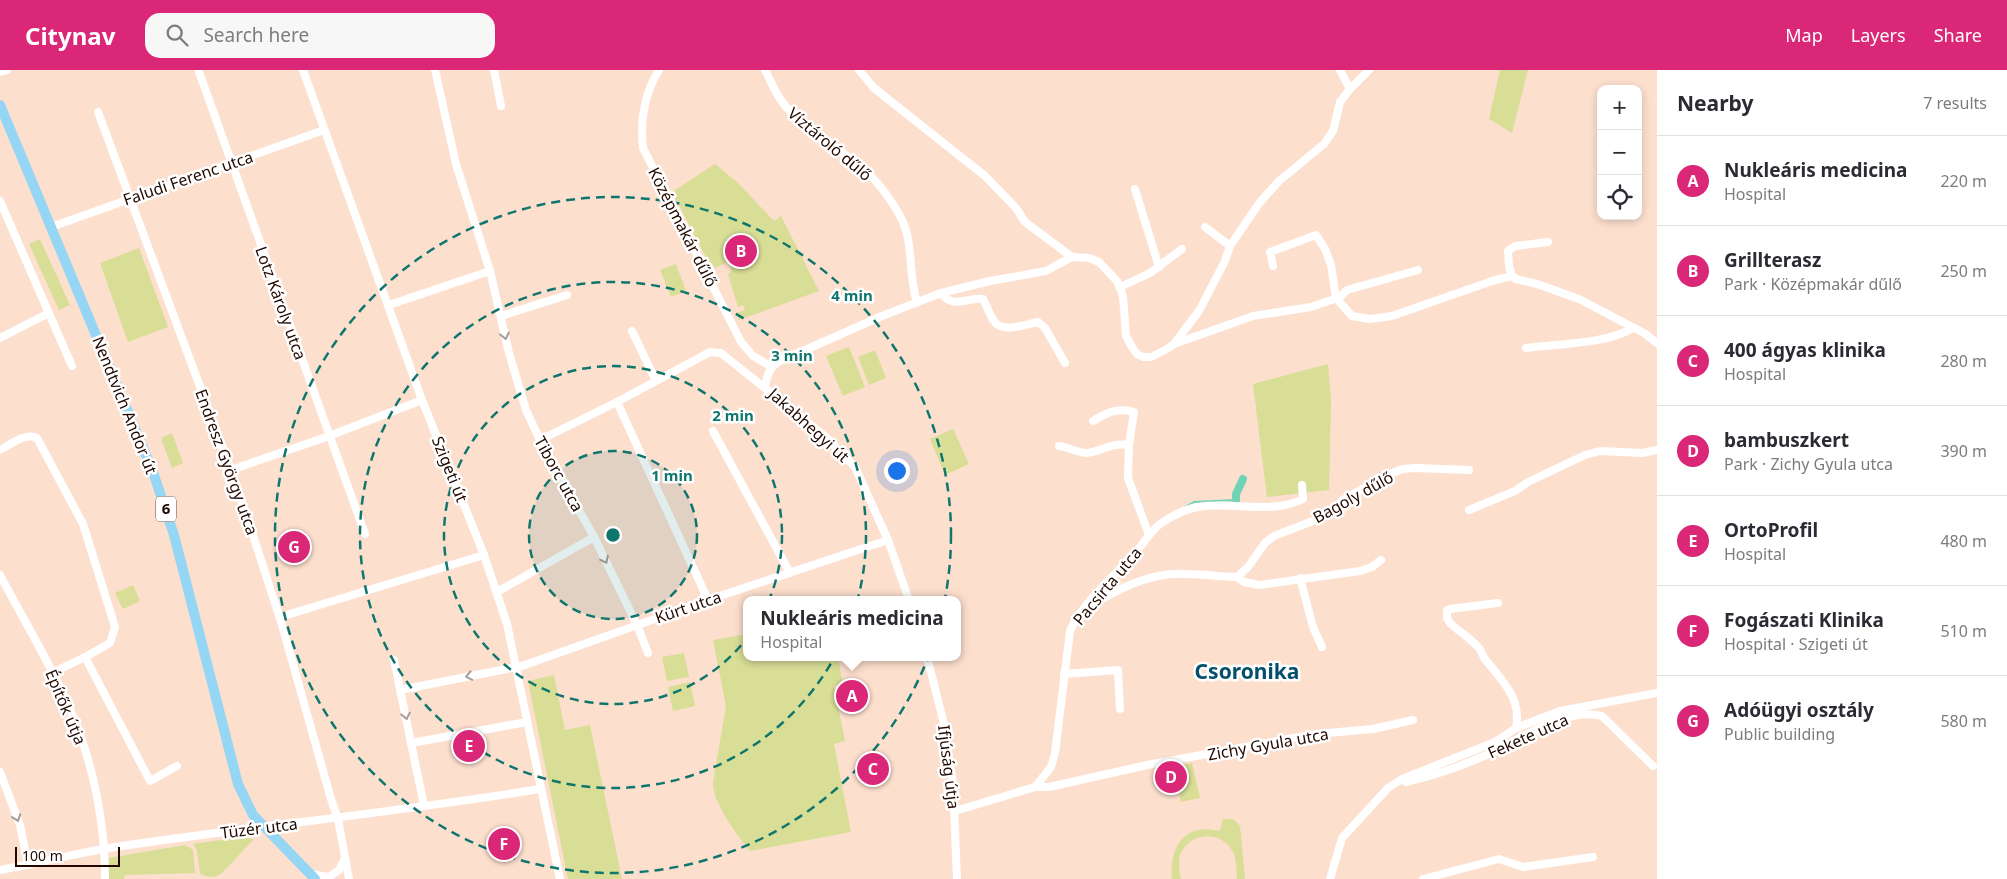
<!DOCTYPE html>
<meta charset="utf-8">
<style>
body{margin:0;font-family:"Noto Sans",sans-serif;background:#f7f7f7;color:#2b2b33}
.controls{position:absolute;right:15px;top:15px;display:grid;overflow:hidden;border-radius:10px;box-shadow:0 2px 8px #0003}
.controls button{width:45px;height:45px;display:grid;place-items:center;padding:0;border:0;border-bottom:1px solid #e1e1e2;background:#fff;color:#2b2b33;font:25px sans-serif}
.scale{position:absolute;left:15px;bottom:12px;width:105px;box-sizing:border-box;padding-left:5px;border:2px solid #220900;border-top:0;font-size:14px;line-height:18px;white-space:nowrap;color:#220900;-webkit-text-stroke:4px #fff;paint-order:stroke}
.you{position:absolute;left:896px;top:400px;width:18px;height:18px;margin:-12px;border:4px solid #fff;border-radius:50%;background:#1a73e8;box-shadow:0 0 0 8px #1a73e833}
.badge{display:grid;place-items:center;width:32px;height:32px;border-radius:50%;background:#db2777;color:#fff;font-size:16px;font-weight:700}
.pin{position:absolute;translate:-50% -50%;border:2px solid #fff;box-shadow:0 1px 5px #0006}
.popup{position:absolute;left:743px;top:526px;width:218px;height:65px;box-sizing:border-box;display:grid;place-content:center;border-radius:10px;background:#fff;filter:drop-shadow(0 1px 4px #0005);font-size:16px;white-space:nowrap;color:#7c7c81}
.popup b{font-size:19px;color:#2b2b33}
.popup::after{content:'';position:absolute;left:50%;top:100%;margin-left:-10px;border:10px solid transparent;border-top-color:#fff}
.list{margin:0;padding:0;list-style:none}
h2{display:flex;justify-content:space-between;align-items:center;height:65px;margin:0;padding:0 20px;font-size:21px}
h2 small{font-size:16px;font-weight:400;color:#7c7c81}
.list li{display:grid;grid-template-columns:32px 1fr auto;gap:15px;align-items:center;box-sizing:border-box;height:90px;padding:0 20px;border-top:1px solid #e1e1e2}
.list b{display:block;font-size:19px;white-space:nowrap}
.list p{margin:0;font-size:16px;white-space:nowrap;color:#7c7c81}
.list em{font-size:16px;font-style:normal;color:#7c7c81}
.icon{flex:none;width:28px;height:28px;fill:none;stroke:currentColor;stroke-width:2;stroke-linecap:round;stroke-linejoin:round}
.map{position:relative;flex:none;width:1657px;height:809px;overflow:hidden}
header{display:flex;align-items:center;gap:30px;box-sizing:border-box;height:70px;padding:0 25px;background:#db2777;color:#fff}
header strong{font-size:24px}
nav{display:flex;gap:28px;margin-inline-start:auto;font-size:18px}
.search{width:350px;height:45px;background:#f7f7f7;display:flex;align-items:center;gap:12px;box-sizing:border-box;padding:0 18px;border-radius:15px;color:#7c7c81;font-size:19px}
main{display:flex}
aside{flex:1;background:#fff}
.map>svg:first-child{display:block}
.green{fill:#d8de95}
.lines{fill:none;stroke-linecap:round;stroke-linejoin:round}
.stream{stroke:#71d3b6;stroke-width:2}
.canal{stroke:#71d3b6;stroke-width:8}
.minor{stroke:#fff;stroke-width:8}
.major{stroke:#95d6f5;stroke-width:10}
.oneway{stroke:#a79d99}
.ring{fill:none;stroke:#0f766e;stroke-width:2.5;stroke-dasharray:9 6}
.labels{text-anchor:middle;stroke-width:5;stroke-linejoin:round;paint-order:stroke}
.shield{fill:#fff;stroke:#64534c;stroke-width:1}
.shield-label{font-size:15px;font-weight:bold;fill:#220900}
.street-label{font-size:16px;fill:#220900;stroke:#fff}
.district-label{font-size:21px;font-weight:bold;fill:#044f6b;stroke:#fff}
.centre{fill:#0f766e;stroke:#fff;stroke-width:2.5}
.ring-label{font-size:15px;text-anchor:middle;font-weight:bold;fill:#0f766e;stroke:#fff;stroke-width:5;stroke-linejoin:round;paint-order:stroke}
</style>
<header>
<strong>Citynav</strong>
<div class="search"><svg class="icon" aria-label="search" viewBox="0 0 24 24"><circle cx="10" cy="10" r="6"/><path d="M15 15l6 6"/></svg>Search here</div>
<nav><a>Map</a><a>Layers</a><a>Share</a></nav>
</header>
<main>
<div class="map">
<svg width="1657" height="809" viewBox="0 0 1657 809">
<rect width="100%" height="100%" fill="#fddfce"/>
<g class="green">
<path d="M 1500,0 L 1528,0 L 1512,63 L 1489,49 Z"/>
<path d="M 715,94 L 737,112 L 774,151 L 781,146 L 819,221 L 739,250 L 736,243 L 745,240 L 743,235 L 738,237 L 728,204 L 731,202 L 730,191 L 715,198 L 712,193 L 709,193 L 672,122 Z"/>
<path d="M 40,169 L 70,235 L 59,240 L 29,174 Z"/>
<path d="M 139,178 L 168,257 L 128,272 L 100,193 Z"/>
<path d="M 676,194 L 686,221 L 671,227 L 660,200 Z"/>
<path d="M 849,277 L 865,317 L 843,326 L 826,286 Z"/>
<path d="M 875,280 L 886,308 L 869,315 L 858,287 Z"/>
<path d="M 1328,294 L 1331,330 L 1329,420 L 1267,427 L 1253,314 Z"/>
<path d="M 953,359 L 969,394 L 945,405 L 930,369 Z"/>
<path d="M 172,363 L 183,393 L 172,398 L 161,368 Z"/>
<path d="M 133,515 L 140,531 L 123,539 L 115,523 Z"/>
<path d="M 747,564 L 747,587 L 838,587 L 843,614 L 834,616 L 845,671 L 834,674 L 851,762 L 750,781 C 738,767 711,730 713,712 L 726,636 L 713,570 Z"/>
<path d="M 684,583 L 689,607 L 667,611 L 662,587 Z"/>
<path d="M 554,605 L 565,660 L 590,655 L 622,809 L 568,809 L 528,611 Z"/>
<path d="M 690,612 L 695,636 L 673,641 L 668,617 Z"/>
<path d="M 1192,693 L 1200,728 L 1181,732 L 1177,716 L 1169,717 L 1164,699 Z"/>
<path d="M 1223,749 L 1233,749 L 1240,756 L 1245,809 L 1237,809 C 1236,800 1237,790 1233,782 C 1222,759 1188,762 1180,785 C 1178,793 1180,802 1181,809 L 1172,809 C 1169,777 1184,752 1220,761 Z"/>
<path d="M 242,767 L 254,769 L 222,803 C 216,808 205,808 200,803 L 197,780 L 193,774 Z"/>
<path d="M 185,775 L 193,780 L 195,803 L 125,805 L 124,809 L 108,809 L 109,788 Z"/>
</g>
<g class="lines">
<path class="stream" d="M 1185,437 L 1194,432 L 1236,430"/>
<path class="canal" d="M 1236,430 L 1236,424 L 1243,409"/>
<g class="minor">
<path d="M 303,0 L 422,330 L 484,485 L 507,554 L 560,809"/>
<path d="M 435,0 L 456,94 L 490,201 L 509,283 L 526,340 L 540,370 L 594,467 L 637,555 L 648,583"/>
<path d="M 494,0 L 501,36"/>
<path d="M 659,0 C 645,23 640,51 643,78 L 741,272 L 753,286 L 772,297"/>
<path d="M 765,0 C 771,11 775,23 783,33 C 803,59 835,75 860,96 C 875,108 891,129 900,146 C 914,169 908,207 917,232"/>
<path d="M 859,0 L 874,18 L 985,106 L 1016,138 L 1025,152 L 1072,187"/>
<path d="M 1340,0 L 1350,19"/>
<path d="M 0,2 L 7,0"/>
<path d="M 199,2 L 365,464"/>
<path d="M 98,42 L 231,400 L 252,462 L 282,555 L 331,729 L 338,749 L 349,809"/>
<path d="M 1135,119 L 1159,197"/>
<path d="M 0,131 L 72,296"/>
<path d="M 51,157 L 324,60"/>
<path d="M 1205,157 L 1230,176"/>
<path d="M 1548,172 L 1515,176 L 1508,181 L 1509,196 L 1512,206 L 1516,209 L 1537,214 L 1579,229 L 1644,263 L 1657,273"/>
<path d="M 1273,196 L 1270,182 L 1316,165 L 1325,179 L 1331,195 L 1336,228 L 1352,246 L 1370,249 L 1392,246 L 1495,210 L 1512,206"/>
<path d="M 1120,217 L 1150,203 L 1182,179"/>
<path d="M 941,223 C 954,240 965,227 983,229 C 987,236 989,244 994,251 C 1002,264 1026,254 1038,252 L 1045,258 L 1065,293"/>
<path d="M 389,235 L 490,201"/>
<path d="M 501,246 L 567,225"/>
<path d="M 632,261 L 656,311"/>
<path d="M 0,268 L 49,243"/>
<path d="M 1174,274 L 1253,246 L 1311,237 L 1340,227 L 1347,220 L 1418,200"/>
<path d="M 1526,278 C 1557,274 1607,274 1633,258"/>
<path d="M 765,317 C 767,305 769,298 780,291 L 882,246 L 941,223 L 990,211 L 1046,201 L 1072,187 L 1089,188 L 1099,192 L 1117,211 L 1123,226 L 1126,266 L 1132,277 L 1137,284 L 1143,287 L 1151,287 L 1167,279 L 1174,274 L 1199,241 L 1225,191 L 1230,176 L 1260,132 L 1279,111 L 1324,74 L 1333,61 L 1340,32 L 1350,19 L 1369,0"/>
<path d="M 617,332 L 708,530"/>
<path d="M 1093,351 C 1106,343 1118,337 1134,342 L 1129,375 L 1128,408 L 1149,465"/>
<path d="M 713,361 L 790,503"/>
<path d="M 540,370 L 617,332 L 710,282 L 721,283 L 826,367 L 855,397 L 888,470 L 909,530"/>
<path d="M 1059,376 C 1068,377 1078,383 1086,383 C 1102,382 1110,372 1129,375"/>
<path d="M 0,380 C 10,375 26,362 37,368 L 83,454 L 115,557 L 110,573 L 85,587 L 150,711 L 177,696"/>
<path d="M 231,400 L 329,366 L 422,330"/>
<path d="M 1469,440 L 1515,421 L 1528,412 L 1585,385 L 1600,381 L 1642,383 L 1657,380"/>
<path d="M 0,505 C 28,558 64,616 83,673 C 97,716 105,764 105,809"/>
<path d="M 1237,507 L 1244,512 L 1259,515 L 1360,501 L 1372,497 L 1381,490"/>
<path d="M 1300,508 L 1313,557 L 1322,577"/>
<path d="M 497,522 L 594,467"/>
<path d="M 1498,533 L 1450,539 L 1447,540 L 1447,548 L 1450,553 C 1458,561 1469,567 1477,576 C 1481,579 1482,585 1485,589 C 1502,611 1522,628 1516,658"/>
<path d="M 1088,537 C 1119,519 1149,502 1186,504 C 1204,504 1220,507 1237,507 L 1248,497 L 1265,473 L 1274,466 L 1326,446 L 1344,429 L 1386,406 L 1402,399 L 1416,398 L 1469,400"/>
<path d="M 280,547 L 484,485"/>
<path d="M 927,587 L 943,650 L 953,713 L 957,809"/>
<path d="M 394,590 L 424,736"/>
<path d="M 52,603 L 85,587"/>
<path d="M 1064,604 L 1118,600 L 1120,639"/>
<path d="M 400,620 L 522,596 L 708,530 L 888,470"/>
<path d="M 411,673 L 527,652"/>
<path d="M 0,702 L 20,755 L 28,795"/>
<path d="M 1406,712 C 1433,706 1459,697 1484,686 C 1517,672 1565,636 1602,646 L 1653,696"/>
<path d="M 1035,717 L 1049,717 L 1147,695 L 1316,664 L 1373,659 L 1413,650"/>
<path d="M 955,741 L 1035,717 L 1051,697 L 1055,683 L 1070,561 C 1083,532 1113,507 1135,483 C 1144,473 1150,462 1160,454 C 1170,447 1185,439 1198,437 C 1232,431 1271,445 1303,429 L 1302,415"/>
<path d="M 0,800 C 38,793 77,783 115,777 C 257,756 399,742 540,719"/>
<path d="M 310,804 L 329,807 L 339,800 L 345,788"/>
<path d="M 1330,809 L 1342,768 L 1388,718 L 1402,709 L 1495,672 L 1516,658 L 1560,641 L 1657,623"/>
<path d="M 1423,809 L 1499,789 L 1523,797 L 1593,787"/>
</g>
<path class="major" d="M 0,35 L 153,402 L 174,465 L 238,714 L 253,745 L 315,809"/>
</g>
<defs><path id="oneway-chevron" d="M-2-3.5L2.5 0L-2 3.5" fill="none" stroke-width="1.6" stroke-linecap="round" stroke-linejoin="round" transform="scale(1.25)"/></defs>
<g class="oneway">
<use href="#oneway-chevron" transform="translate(505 266) rotate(78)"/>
<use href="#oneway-chevron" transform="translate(605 490) rotate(64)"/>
<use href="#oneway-chevron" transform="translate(469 606) rotate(169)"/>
<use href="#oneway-chevron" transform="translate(406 646) rotate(78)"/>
<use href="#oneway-chevron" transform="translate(17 748) rotate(70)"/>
</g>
<circle cx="613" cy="465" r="84" fill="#0f766e" fill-opacity=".12"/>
<g class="ring">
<circle cx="613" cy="465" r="84"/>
<circle cx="613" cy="465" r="169"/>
<circle cx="613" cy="465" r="253"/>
<circle cx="613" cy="465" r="338"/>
</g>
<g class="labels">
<rect class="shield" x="156" y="426.5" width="20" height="25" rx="4"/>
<g class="shield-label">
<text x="166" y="444">6</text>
</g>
<g class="street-label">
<text transform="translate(830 74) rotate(40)" y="6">Víztároló dűlő</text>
<text transform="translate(188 108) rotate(-19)" y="6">Faludi Ferenc utca</text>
<text transform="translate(683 157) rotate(63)" y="6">Középmakár dűlő</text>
<text transform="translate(281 233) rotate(70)" y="6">Lotz Károly utca</text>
<text transform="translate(125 335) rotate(68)" y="6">Nendtvich Andor út</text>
<text transform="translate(809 355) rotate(42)" y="6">Jakabhegyi út</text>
<text transform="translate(227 392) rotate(70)" y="6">Endresz György utca</text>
<text transform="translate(450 399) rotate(68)" y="6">Szigeti út</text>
<text transform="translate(559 404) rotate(61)" y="6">Tiborc utca</text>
<text transform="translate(1353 427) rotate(-29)" y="6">Bagoly dűlő</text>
<text transform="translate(1107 516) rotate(-50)" y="6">Pacsirta utca</text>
<text transform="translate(688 537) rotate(-19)" y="6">Kürt utca</text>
<text transform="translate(66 637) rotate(67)" y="6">Építők útja</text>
<text transform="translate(1528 666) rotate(-24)" y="6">Fekete utca</text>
<text transform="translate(1268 674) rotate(-10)" y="6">Zichy Gyula utca</text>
<text transform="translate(949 697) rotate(83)" y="6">Ifjúság útja</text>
<text transform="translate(259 758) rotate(-7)" y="6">Tüzér utca</text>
</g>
<g class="district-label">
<text x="1247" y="609">Csoronika</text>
</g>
</g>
<circle cx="613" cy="465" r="8" class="centre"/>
<g class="ring-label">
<text x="852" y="231">4 min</text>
<text x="792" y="291">3 min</text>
<text x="733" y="351">2 min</text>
<text x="672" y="411">1 min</text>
</g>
</svg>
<div class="controls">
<button>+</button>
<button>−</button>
<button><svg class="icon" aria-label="locate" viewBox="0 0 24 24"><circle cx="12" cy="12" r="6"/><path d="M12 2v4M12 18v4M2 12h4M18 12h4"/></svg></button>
</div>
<div class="scale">100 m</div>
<div class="you"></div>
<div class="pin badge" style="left:852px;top:626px">A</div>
<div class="popup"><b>Nukleáris medicina</b>Hospital</div>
<div class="pin badge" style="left:741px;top:181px">B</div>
<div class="pin badge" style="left:873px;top:699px">C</div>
<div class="pin badge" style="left:1171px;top:707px">D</div>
<div class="pin badge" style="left:469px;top:676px">E</div>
<div class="pin badge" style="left:504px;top:774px">F</div>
<div class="pin badge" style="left:294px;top:477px">G</div>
</div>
<aside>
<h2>Nearby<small>7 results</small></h2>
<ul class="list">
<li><span class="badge">A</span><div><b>Nukleáris medicina</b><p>Hospital</p></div><em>220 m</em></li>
<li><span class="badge">B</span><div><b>Grillterasz</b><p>Park · Középmakár dűlő</p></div><em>250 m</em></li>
<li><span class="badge">C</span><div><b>400 ágyas klinika</b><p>Hospital</p></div><em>280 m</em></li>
<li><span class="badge">D</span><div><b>bambuszkert</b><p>Park · Zichy Gyula utca</p></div><em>390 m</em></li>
<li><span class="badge">E</span><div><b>OrtoProfil</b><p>Hospital</p></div><em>480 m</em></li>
<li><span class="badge">F</span><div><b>Fogászati Klinika</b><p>Hospital · Szigeti út</p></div><em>510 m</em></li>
<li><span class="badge">G</span><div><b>Adóügyi osztály</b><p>Public building</p></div><em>580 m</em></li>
</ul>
</aside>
</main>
